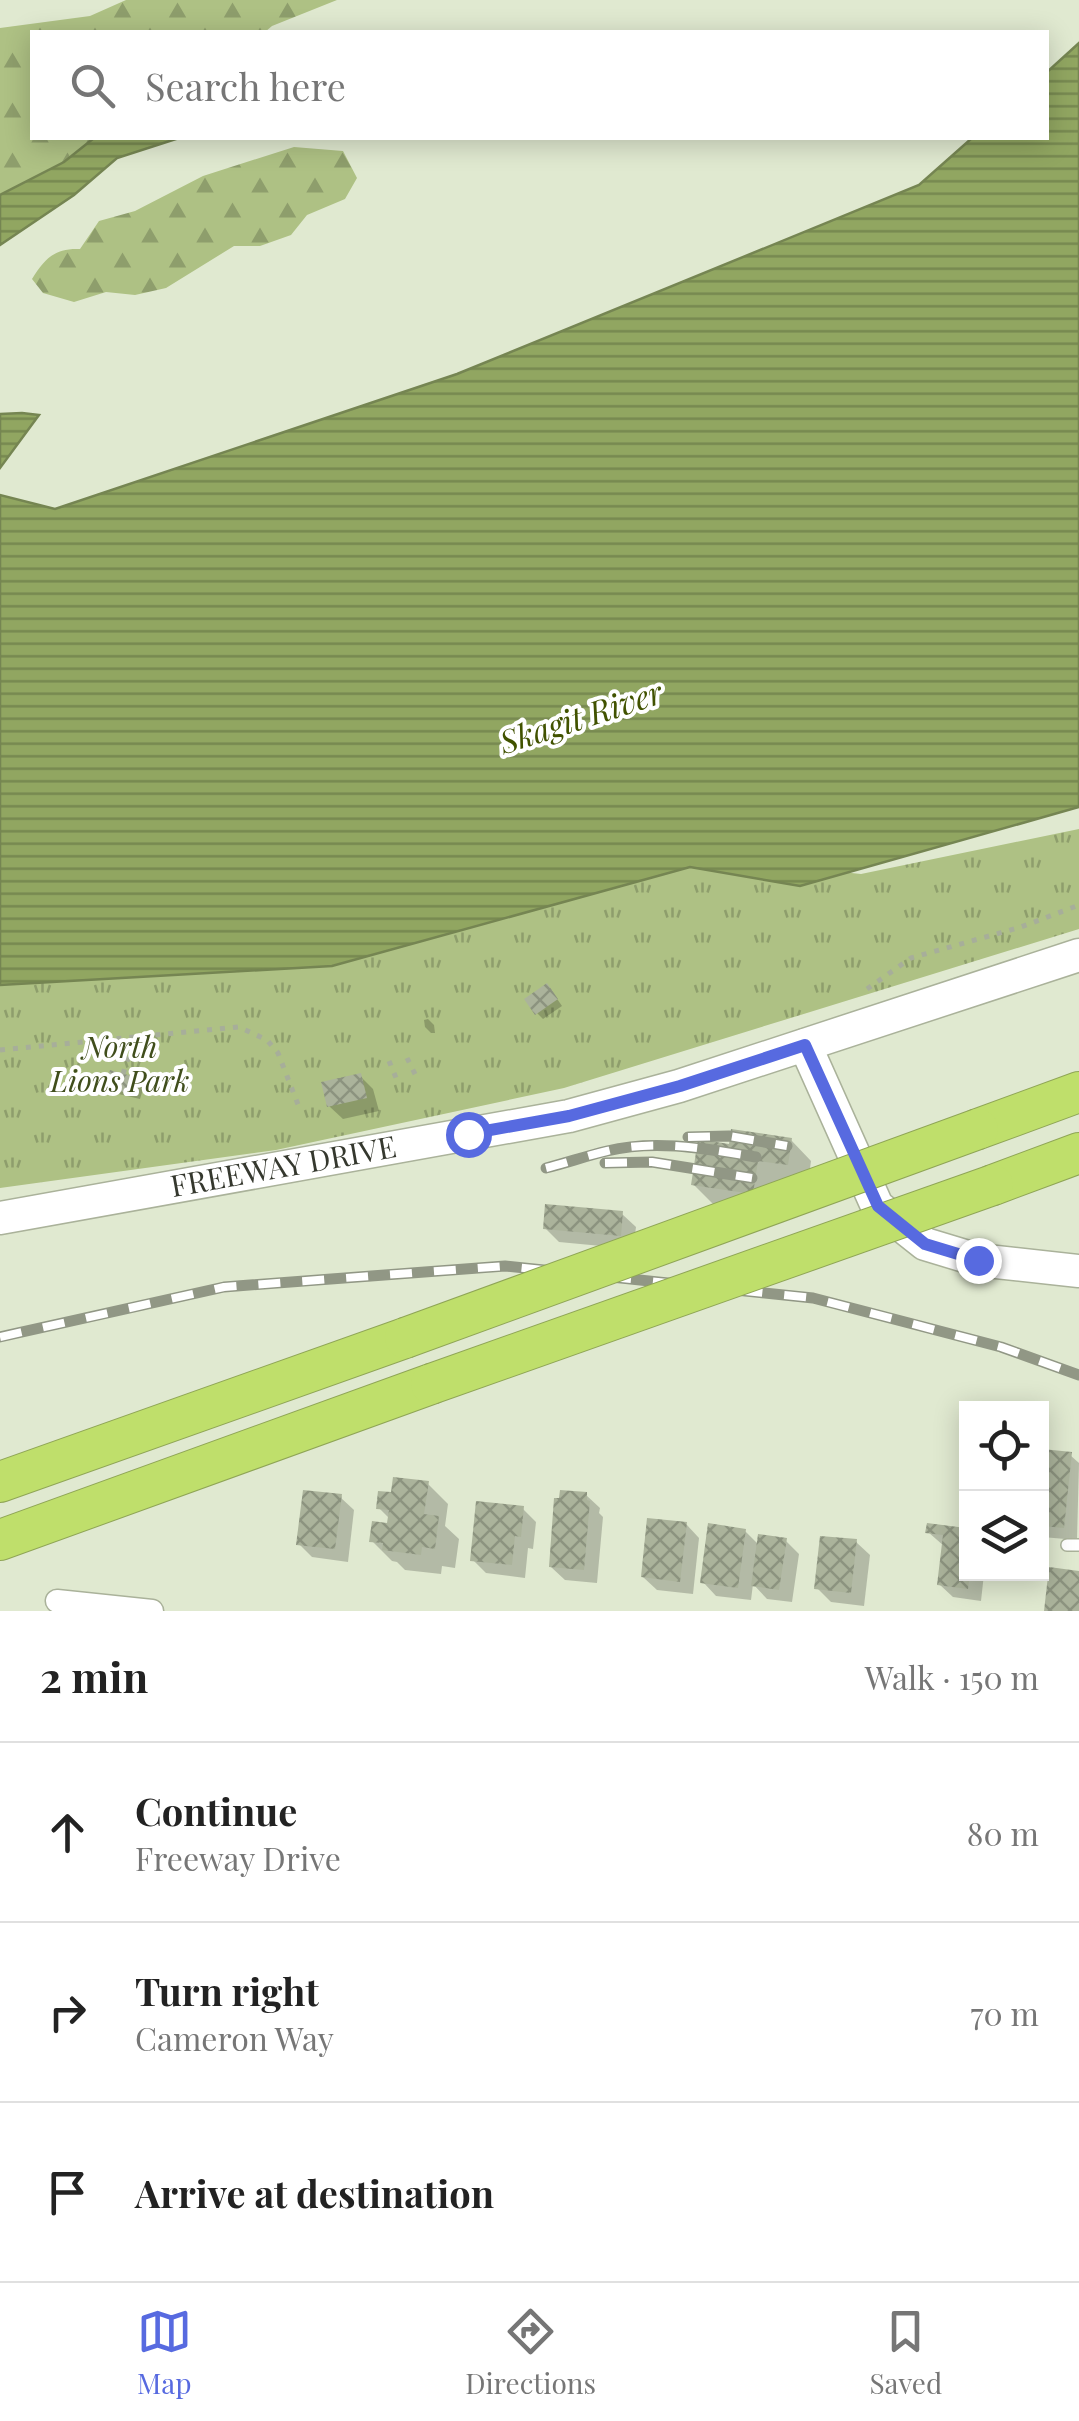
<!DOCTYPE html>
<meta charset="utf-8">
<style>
body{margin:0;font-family:"Playfair Display",serif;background:#f6f6f6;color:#222}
.controls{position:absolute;right:30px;bottom:30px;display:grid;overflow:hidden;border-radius:0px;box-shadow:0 5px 25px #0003}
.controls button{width:90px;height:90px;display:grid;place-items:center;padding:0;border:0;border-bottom:2px solid #e0e0e0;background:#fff;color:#222;font:50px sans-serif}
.stop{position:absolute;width:30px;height:30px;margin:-22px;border:8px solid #576ae0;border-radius:50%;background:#fff}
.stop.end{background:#576ae0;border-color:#fff;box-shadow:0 2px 10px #0008}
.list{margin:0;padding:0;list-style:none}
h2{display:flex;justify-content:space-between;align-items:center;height:130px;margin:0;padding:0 40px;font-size:42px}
h2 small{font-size:32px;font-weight:400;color:#767676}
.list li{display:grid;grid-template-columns:65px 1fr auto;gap:30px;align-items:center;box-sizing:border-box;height:180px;padding:0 40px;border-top:2px solid #e0e0e0}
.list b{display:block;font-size:38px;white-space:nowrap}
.list p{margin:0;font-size:32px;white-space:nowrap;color:#767676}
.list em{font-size:32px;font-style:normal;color:#767676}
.icon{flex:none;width:55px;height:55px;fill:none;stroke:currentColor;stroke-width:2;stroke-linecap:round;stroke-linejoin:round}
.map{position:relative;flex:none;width:1079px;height:1611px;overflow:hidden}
.search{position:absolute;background:#fff;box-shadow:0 5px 25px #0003;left:30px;right:30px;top:30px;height:110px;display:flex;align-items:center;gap:25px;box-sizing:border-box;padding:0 35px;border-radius:0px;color:#767676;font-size:38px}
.sheet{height:670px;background:#fff}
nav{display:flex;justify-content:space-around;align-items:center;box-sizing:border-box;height:140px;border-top:2px solid #e0e0e0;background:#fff;font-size:28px;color:#767676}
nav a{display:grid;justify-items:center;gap:5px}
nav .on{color:#576ae0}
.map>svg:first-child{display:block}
.grass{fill:url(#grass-tufts)}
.forest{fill:url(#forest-firs)}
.water{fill:url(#water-rules);stroke:#758552;stroke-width:2.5}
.shadow{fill:#0003}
.building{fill:url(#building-cross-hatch)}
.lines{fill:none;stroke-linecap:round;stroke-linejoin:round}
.lane-casing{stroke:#aab29a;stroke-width:14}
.street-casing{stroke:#aab29a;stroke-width:25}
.secondary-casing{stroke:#aab29a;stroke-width:35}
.highway-casing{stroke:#8fa556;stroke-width:42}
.path{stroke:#a7ae9a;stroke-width:5;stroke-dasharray:5 8;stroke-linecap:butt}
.lane{stroke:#fff;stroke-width:11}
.street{stroke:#fff;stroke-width:22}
.secondary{stroke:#fff;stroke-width:32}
.highway{stroke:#bfdf6b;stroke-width:40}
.rail-casing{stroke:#919785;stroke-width:11}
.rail{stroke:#fff;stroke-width:8;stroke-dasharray:22;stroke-linecap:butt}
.highway-bridge-casing{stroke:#8fa556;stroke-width:42;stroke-linecap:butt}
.highway-bridge{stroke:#bfdf6b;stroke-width:40}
.route{stroke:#576ae0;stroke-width:12}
.labels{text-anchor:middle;stroke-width:8;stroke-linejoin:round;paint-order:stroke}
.park-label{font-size:30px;font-style:italic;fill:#404e1c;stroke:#fff}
.street-label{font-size:30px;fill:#35382e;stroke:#fff}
.water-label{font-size:32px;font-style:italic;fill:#415200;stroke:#fff}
</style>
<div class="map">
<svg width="1079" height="1611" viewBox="0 0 1079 1611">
<defs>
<pattern id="grass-tufts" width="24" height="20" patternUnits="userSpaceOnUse" patternTransform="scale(2.5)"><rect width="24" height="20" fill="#aec184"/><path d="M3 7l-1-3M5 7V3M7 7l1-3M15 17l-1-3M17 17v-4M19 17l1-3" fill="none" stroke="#8e9e6c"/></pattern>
<pattern id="forest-firs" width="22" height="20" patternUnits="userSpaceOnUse" patternTransform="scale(2.5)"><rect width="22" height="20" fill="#aec184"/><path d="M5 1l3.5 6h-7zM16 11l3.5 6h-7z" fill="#8e9e6c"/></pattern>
<pattern id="water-rules" width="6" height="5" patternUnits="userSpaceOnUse" patternTransform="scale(2.5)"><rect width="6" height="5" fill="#91a661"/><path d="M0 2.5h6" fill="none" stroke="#778850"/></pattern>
<pattern id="building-cross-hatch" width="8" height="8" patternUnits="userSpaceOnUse" patternTransform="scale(2.5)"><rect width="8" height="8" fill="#abb39b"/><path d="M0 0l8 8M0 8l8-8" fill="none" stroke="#8c937f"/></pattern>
</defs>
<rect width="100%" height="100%" fill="#e0e9d0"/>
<path class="grass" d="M 1079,829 L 1079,929 L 564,1088 L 276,1150 L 0,1188 L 0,970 L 638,851 L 861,874 Z"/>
<g class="forest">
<path d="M 126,0 L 337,0 L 272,26 L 265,32 L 32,32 L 32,138 L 94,138 L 64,162 L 0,195 L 0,28 L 90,16 Z"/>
<path d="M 294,147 L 343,151 L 357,178 L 345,199 L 307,215 L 291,235 L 260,246 L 234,246 L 166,288 L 135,295 L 106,292 L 74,302 L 43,293 L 32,279 C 45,258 55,248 80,249 L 99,221 L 135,211 L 203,176 Z"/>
</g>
<g class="water">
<path d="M 1079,43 L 1079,807 L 800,886 L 690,867 L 332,966 L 0,985 L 0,495 L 55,509 L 457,374 L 919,185 L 972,138 L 1046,138 L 1047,72 Z"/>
<path d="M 94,138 L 179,138 L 117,158 L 74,195 L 0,245 L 0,195 L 64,162 Z"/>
<path d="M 22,413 L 39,415 L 0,468 L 0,414 Z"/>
</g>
<g class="shadow">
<path d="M 553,993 L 562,1006 L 543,1019 L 537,1013 Z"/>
<path d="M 428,1019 L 434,1025 L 435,1033 L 431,1033 L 425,1027 L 424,1020 Z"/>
<path d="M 360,1076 L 373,1089 L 379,1111 L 343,1119 L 329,1106 Z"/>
<path d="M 137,1080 L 144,1086 L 140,1099 L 114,1093 L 108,1086 Z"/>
<path d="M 791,1140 L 811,1161 L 808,1184 L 778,1180 L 773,1214 L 714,1205 L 694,1185 L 731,1146 Z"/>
<path d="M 622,1214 L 636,1227 L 633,1249 L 559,1242 L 545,1228 Z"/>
<path d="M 1042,1452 L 1070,1455 L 1079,1463 L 1077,1540 L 1042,1537 Z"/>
<path d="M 428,1484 L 448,1504 L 445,1526 L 459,1539 L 455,1568 L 442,1566 L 441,1574 L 405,1570 L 397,1562 L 392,1561 L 372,1541 L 390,1526 L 390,1519 L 379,1508 L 393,1495 Z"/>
<path d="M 586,1495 L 600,1508 L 599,1513 L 603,1517 L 597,1583 L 565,1580 L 551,1567 Z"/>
<path d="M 340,1497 L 354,1510 L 348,1562 L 312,1557 L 299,1544 Z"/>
<path d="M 523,1509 L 536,1522 L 533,1549 L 528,1548 L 525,1578 L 486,1573 L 473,1560 Z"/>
<path d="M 686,1524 L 699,1538 L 693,1594 L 657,1590 L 643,1577 Z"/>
<path d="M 929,1526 L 966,1530 L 966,1574 L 984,1574 L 981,1601 L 953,1597 L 939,1584 L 944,1546 L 928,1532 Z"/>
<path d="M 745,1531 L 759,1545 L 785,1540 L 799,1554 L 792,1602 L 767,1599 L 753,1584 L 751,1600 L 716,1596 L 703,1582 Z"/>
<path d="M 856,1542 L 870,1555 L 864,1606 L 831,1602 L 817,1588 Z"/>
</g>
<g class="building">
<path d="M 547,983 L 558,999 L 535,1015 L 524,999 Z"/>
<path d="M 110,1070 L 139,1078 L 134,1095 L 105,1087 Z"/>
<path d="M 361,1073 L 367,1098 L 327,1107 L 321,1082 Z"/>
<path d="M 731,1129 L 792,1138 L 788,1165 L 758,1161 L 753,1194 L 691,1185 L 698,1139 L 729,1144 Z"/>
<path d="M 545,1204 L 623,1211 L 621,1236 L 543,1229 Z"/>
<path d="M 1042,1449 L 1072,1452 L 1064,1528 L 1042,1526 Z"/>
<path d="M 393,1477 L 429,1481 L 424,1514 L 439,1516 L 435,1549 L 422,1547 L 421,1555 L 382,1550 L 383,1543 L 369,1542 L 372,1521 L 387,1523 L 389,1510 L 376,1509 L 378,1491 L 391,1492 Z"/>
<path d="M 303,1490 L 342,1494 L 335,1549 L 296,1545 Z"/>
<path d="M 560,1490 L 587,1492 L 587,1500 L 590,1501 L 584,1570 L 549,1567 L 554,1498 L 559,1498 Z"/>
<path d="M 476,1501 L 524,1506 L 521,1537 L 515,1536 L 512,1565 L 470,1561 Z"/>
<path d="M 647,1518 L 687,1522 L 680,1582 L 641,1577 Z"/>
<path d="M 708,1523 L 746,1529 L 738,1588 L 700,1583 Z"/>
<path d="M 927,1523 L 966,1528 L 966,1574 L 970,1574 L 968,1589 L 937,1585 L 943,1535 L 925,1533 Z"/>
<path d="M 758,1534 L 787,1538 L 779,1590 L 751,1586 Z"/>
<path d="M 820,1536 L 857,1539 L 851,1593 L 814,1589 Z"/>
<path d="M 1049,1567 L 1079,1571 L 1079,1611 L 1044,1611 Z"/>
</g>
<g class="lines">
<defs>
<path id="lane" d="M 1067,1545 L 1079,1545"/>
<path id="street" d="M 57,1601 L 152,1611"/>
<g id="secondary">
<path d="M 805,1045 L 877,1206 L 925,1244 L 978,1260 L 1079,1271"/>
<path id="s1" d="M 0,1218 L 569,1116 L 679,1086 L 1079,955"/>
</g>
<g id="highway">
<path d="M 978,1129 L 1079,1092"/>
<path d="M 993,1185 L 1079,1153"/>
<path d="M 0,1482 L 405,1338"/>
<path d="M 0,1540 L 431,1384"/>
</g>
</defs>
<use href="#lane" class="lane-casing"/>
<use href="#street" class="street-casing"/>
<use href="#secondary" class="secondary-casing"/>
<use href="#highway" class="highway-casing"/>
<g class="path">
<path d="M 867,989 L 911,958 L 1021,927 L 1079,905"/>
<path d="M 0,1050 L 239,1027 L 267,1040 L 278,1053 L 299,1107"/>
<path d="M 407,1058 L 418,1080"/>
<path d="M 389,1061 L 399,1085"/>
<path d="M 123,1074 L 135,1036"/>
</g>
<use href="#lane" class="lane"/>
<use href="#street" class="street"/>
<use href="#secondary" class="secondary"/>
<use href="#highway" class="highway"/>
<defs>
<g id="rail">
<path d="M 688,1137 L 729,1136 L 787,1146"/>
<path d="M 605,1163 L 652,1162 L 752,1178"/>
<path d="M 546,1168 C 566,1163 586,1156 607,1151 C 656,1139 707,1149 756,1157"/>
<path d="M 0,1337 L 224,1287 L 505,1266 L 813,1298 L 1001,1347 L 1079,1375"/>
</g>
</defs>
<use href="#rail" class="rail-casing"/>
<use href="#rail" class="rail"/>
<defs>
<g id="highway-bridge">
<path d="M 405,1338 L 978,1129"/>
<path d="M 431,1384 L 993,1185"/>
</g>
</defs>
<use href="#highway-bridge" class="highway-bridge-casing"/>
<use href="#highway-bridge" class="highway-bridge"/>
</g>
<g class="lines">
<path class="route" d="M 468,1134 L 569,1116 L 680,1086 L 805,1045 L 878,1206 L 925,1244 L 978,1260"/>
</g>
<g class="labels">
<g class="park-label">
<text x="120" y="1058">North<tspan x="120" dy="34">Lions Park</tspan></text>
</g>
<g class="street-label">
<text dy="10" stroke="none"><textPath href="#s1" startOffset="288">FREEWAY DRIVE</textPath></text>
</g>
<g class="water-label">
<text transform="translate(581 718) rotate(-18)" y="11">Skagit River</text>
</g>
</g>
</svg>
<div class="controls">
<button><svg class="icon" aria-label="locate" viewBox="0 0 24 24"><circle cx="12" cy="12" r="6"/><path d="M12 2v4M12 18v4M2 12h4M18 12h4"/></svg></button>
<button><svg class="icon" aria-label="layers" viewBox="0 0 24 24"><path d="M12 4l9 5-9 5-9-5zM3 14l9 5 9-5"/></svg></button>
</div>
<div class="stop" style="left:468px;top:1134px"></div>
<div class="stop end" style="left:978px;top:1260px"></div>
<div class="search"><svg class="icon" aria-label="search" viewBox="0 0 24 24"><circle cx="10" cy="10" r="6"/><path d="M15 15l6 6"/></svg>Search here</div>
</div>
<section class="sheet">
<h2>2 min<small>Walk · 150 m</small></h2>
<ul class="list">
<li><svg class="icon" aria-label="ahead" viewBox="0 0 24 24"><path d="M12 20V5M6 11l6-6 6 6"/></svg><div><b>Continue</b><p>Freeway Drive</p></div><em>80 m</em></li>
<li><svg class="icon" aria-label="right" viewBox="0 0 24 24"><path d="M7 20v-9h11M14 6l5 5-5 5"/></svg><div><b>Turn right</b><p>Cameron Way</p></div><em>70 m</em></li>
<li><svg class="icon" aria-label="arrive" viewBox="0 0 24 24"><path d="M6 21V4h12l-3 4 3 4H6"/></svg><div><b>Arrive at destination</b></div></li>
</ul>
</section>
<nav>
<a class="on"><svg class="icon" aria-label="map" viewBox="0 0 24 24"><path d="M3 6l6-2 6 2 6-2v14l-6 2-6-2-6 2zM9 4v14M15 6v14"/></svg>Map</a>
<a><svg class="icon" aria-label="directions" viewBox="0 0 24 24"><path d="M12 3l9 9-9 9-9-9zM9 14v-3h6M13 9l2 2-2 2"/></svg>Directions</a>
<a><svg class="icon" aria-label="saved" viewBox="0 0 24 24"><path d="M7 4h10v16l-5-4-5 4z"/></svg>Saved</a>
</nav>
